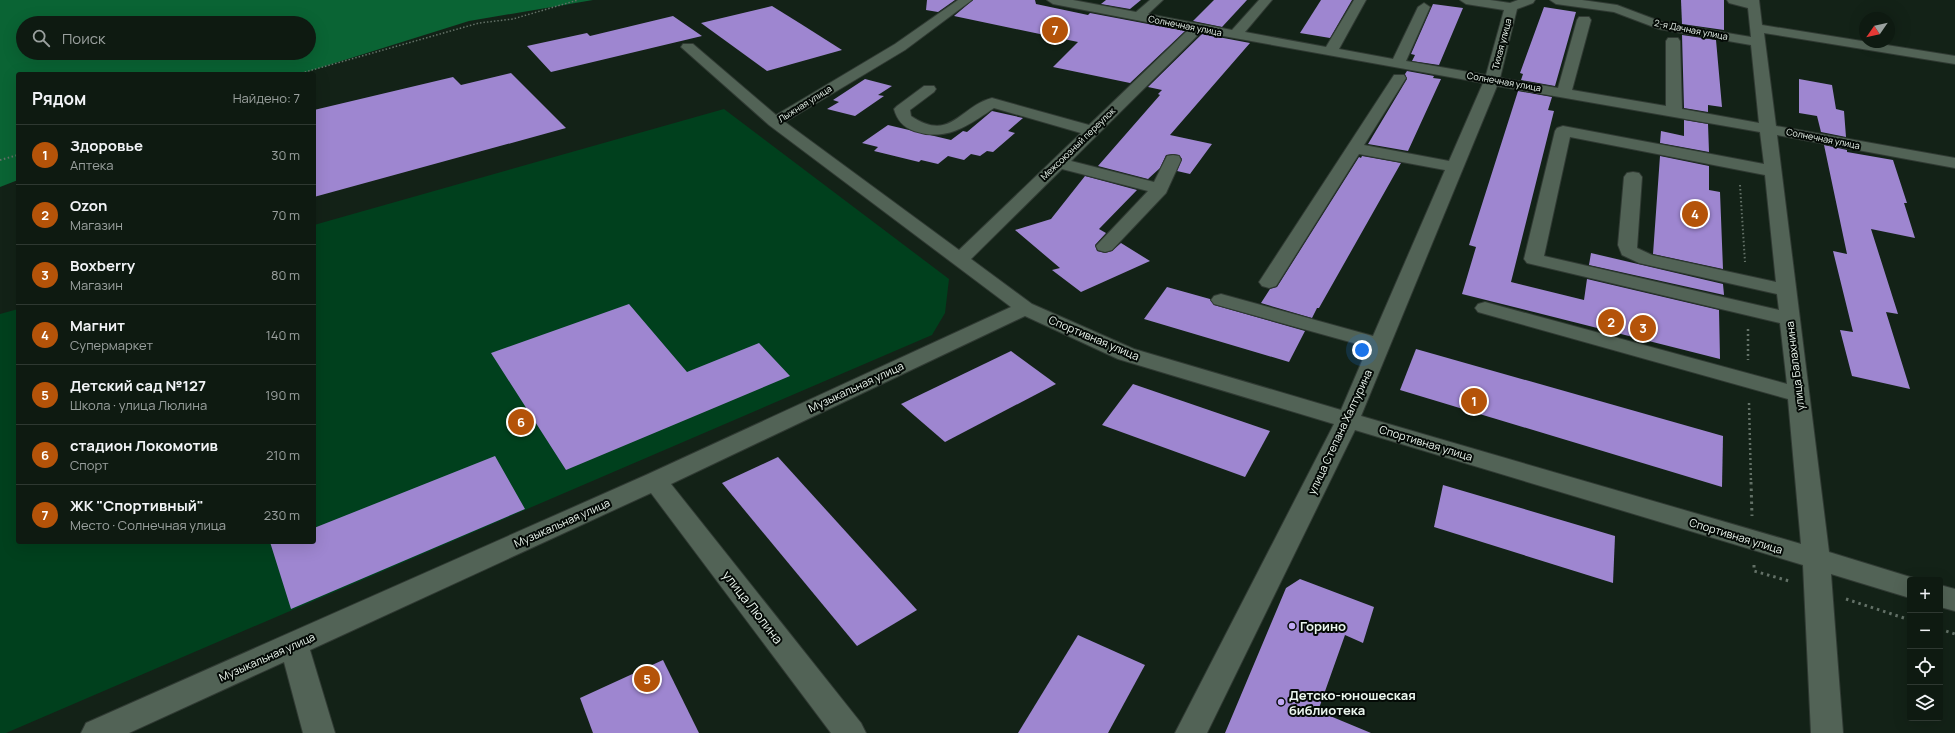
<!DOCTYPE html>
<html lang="ru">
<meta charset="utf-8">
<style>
body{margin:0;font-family:Manrope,sans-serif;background:#1c271f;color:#f1f3f6}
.controls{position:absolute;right:12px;bottom:12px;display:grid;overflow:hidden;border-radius:4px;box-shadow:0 4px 16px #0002}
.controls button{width:36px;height:36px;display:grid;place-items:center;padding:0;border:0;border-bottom:1px solid #2e3831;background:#0e1a11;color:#f1f3f6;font:20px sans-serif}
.compass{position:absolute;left:1859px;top:12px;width:36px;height:36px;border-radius:50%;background:#0e1a11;box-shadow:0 4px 16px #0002;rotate:236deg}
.you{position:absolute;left:1362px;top:350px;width:14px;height:14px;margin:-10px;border:3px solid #fff;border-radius:50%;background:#1a73e8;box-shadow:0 0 0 6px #1a73e833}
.badge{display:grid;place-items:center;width:26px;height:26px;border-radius:50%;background:#b45309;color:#fff;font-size:13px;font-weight:700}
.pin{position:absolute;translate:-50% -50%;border:2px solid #fff;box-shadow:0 1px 4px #0006}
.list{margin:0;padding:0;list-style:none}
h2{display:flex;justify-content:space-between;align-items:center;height:52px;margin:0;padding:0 16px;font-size:17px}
h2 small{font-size:13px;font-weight:400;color:#9ba19f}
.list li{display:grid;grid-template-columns:26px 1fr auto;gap:12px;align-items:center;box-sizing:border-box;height:60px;padding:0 16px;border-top:1px solid #2e3831}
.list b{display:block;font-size:15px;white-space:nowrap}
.list p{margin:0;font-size:13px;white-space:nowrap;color:#9ba19f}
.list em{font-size:13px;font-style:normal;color:#9ba19f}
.icon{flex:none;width:22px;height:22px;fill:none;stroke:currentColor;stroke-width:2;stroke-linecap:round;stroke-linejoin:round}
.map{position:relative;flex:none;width:1955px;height:733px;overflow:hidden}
.search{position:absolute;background:#0e1a11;box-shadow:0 4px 16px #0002;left:16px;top:16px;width:300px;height:44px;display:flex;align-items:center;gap:10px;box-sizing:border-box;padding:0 14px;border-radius:22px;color:#9ba19f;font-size:15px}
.panel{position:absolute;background:#0e1a11;box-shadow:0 4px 16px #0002;left:16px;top:72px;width:300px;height:472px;border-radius:4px}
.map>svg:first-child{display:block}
.green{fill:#00401d}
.forest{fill:#0a6434;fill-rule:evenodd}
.building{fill:#9e86d0}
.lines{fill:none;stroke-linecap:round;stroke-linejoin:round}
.minor-casing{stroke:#303a33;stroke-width:2}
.path-far3{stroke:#637167;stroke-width:1.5;stroke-dasharray:1.5 2;stroke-linecap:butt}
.path-far2{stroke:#637167;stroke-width:2;stroke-dasharray:1.5 2.5;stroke-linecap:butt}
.path-far1{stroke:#637167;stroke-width:2.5;stroke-dasharray:2 3;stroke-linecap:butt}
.path{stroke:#637167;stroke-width:3;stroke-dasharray:2.5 4;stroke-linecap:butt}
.minor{fill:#526356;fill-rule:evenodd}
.poi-dot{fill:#c0a8f3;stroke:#040a06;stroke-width:1.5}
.labels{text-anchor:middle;stroke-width:4;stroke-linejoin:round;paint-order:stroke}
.far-street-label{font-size:9px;fill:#ecf7ef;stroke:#040a06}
.street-label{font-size:11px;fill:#ecf7ef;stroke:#040a06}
.near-street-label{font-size:13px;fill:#ecf7ef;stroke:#040a06}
.near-poi-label{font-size:13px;font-weight:bold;fill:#ecf7ef;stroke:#040a06;text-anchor:start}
</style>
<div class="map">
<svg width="1955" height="733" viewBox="0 0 1955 733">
<rect width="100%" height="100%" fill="#132217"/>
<path class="green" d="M 724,109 L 949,279 L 945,313 L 932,335 L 6,733 L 0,733 L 0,314 L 18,309 L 18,542 L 314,542 L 314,225 Z"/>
<path class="forest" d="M 0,0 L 593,0 L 469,21 L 300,74 L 18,74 L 18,180 L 0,187 ZM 23,23 L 309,23 L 309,53 L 23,53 Z"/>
<g class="building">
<path d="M 927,0 L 955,0 L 938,12 L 926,10 Z"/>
<path d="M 973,0 L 1035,0 L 1036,4 L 1088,15 L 1090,13 L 1185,31 L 1130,83 L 1053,67 L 1078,42 L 954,16 Z"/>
<path d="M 1106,0 L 1141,0 L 1130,9 L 1101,4 Z"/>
<path d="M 1214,0 L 1247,0 L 1222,27 L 1193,21 Z"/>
<path d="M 1321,0 L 1352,0 L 1330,38 L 1300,33 Z"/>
<path d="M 1681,0 L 1724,0 L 1724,30 L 1682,24 Z"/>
<path d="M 1433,4 L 1463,8 L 1439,65 L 1412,61 L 1415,55 L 1411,54 Z"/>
<path d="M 772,6 L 801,24 L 842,50 L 767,71 L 701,23 Z"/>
<path d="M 1544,7 L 1576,12 L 1555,86 L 1521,80 L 1523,74 L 1520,73 Z"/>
<path d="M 673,16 L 702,36 L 551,72 L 527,46 L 587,33 L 590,36 Z"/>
<path d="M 1202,34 L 1250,43 L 1170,135 L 1212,144 L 1190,174 L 1177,171 L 1182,159 L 1179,155 L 1173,154 L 1166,155 L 1160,168 L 1148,179 L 1098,166 L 1160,95 L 1158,94 L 1162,90 L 1148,87 Z"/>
<path d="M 1682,35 L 1716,40 L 1722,107 L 1708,105 L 1708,112 L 1684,108 Z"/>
<path d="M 1407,71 L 1434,76 L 1433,78 L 1441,79 L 1408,151 L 1368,144 L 1407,79 L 1405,74 Z"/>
<path d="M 511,73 L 566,128 L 314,197 L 314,110 L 453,77 L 461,85 Z"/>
<path d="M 865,79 L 892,86 L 878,95 L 884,96 L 855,116 L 827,109 L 839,102 L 833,100 Z"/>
<path d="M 1799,79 L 1832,85 L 1836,109 L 1844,111 L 1846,137 L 1821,132 L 1817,116 L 1799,113 Z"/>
<path d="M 1518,91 L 1552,97 L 1548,110 L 1554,111 L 1511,282 L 1584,300 L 1587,279 L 1719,310 L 1720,359 L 1462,294 L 1476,247 L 1469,245 Z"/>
<path d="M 992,111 L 1023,118 L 1008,131 L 1015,133 L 993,152 L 987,151 L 980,156 L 971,154 L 964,160 L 948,156 L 938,164 L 921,160 L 919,162 L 874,151 L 878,147 L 862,143 L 888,125 L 951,140 L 963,131 L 967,132 Z"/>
<path d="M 1684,120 L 1708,124 L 1709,152 L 1660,143 L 1661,131 L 1684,136 Z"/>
<path d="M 1824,145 L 1847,150 L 1847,152 L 1893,160 L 1907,203 L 1904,203 L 1915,238 L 1871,229 L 1898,314 L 1886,312 L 1910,389 L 1852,376 L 1840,330 L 1853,332 L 1833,251 L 1847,254 Z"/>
<path d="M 1362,156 L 1401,163 L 1319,308 L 1317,308 L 1312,318 L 1261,303 L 1270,289 L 1277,287 L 1359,157 L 1361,158 Z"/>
<path d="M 1660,156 L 1709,166 L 1709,190 L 1720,192 L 1723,269 L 1653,254 Z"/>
<path d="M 1085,176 L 1137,190 L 1099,229 L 1106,233 L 1095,245 L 1097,251 L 1105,253 L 1112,251 L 1121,243 L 1150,261 L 1081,292 L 1052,270 L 1060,268 L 1015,230 L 1051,219 Z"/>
<path d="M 1591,253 L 1723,284 L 1724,295 L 1589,265 Z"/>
<path d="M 1167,287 L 1210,299 L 1214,305 L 1305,331 L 1289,362 L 1144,319 Z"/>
<path d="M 629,304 L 687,372 L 759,343 L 790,376 L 566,470 L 491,353 Z"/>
<path d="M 1416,349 L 1723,436 L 1722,487 L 1400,390 Z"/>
<path d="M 1011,351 L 1056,384 L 945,442 L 901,404 Z"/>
<path d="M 1133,384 L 1270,431 L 1245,477 L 1102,425 Z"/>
<path d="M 495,456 L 525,509 L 291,609 L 270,542 L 314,542 L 314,528 Z"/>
<path d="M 778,457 L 917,610 L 857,646 L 722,483 Z"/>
<path d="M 1443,485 L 1615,536 L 1613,583 L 1434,527 Z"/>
<path d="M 1300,579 L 1374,607 L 1363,643 L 1345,635 L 1318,711 L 1371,733 L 1225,733 L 1286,588 Z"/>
<path d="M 1078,635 L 1145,665 L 1108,733 L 1018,733 Z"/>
<path d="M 663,660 L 699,733 L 593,733 L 580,698 Z"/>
</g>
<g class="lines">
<defs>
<g id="minor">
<path d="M 958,0 L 972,0 L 905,50 L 785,122 L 959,250 L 1081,133 L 994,108 C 968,126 946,142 914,131 C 903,127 897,120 894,109 L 897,106 L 924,86 L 934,86 L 936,89 L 934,92 L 910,110 L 911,116 C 951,143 960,106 992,98 L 1089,125 L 1188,30 L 1053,4 L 1047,0 L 1073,0 L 1136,12 L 1150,0 L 1163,0 L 1148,14 L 1232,30 L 1259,0 L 1272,0 L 1245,32 L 1326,47 L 1354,0 L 1366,0 L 1339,49 L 1393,59 L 1418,7 L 1424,3 L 1430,7 L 1406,61 L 1486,75 L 1504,10 L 1466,4 L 1460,0 L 1490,0 L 1510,3 L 1518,0 L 1535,0 L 1533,3 L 1517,9 L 1500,78 L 1558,88 L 1577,20 L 1579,17 L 1589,17 L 1591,20 L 1572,90 L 1666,106 L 1666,41 L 1668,38 L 1678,38 L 1680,41 L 1682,109 L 1759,123 L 1751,45 L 1659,29 L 1614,12 L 1556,4 L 1550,0 L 1582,0 L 1617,5 L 1662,22 L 1751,37 L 1748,8 L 1729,3 L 1727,0 L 1759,0 L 1762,25 L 1955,56 L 1955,64 L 1764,33 L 1776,126 L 1955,158 L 1955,168 L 1777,135 L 1829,552 L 1920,580 L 1910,580 L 1910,598 L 1831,574 L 1843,733 L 1811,733 L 1803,565 L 1355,430 L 1207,733 L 1175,733 L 1334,424 L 1118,359 L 1025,316 L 671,484 L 861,723 L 866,733 L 831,733 L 651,493 L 310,650 L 335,733 L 303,733 L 284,662 L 129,733 L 81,733 L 86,723 L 646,475 L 1011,307 L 769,125 L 681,47 L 683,44 L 693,44 L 776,115 L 895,44 ZM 1201,32 L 1483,83 L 1449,161 L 1364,145 L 1406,78 L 1404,75 L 1394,75 L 1259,282 L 1262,286 L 1269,288 L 1276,286 L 1359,154 L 1445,170 L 1373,336 L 1221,294 L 1214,296 L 1211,300 L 1214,304 L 1368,347 L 1341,410 L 1134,349 L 1032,304 L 971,259 L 1062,169 L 1148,191 L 1096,246 L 1098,250 L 1105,252 L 1112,250 L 1166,193 L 1181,160 L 1179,156 L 1173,155 L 1167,156 L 1154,182 L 1071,161 ZM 1497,86 L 1760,132 L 1764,164 L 1563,126 L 1557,128 L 1555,131 L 1524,259 L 1527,263 L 1780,323 L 1787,384 L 1485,302 L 1478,304 L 1475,308 L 1478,312 L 1788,399 L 1801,544 L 1361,416 ZM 1570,137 L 1765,175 L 1776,282 L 1652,255 L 1637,248 L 1642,177 L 1639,173 L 1633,172 L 1627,173 L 1624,177 L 1618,245 L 1622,255 L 1639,263 L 1777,294 L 1779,310 L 1544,256 Z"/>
<path d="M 1940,585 L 1955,589 L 1955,611 L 1940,607 Z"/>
</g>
</defs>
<use href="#minor" class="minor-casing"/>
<path class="path-far3" d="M 298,74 L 479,23 L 513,19 L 578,0"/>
<g class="path-far2">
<path d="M 0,160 L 18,155"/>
<path d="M 1740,185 L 1745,262"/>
</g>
<g class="path-far1">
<path d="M 1748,329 L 1748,360"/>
<path d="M 1749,403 L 1751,483"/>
</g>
<g class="path">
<path d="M 1751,482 L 1752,516"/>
<path d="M 1754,565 L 1754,571 L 1789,581"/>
<path d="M 1846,599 L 1910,620"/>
<path d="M 1940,629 L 1955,634"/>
</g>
<use href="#minor" class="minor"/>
</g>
<g class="poi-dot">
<circle cx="1292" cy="626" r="4"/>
<circle cx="1281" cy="702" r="4"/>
</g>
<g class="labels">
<g class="far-street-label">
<text transform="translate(1185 26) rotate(11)" y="3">Солнечная улица</text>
<text transform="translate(1691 30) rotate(11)" y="3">2-я Дачная улица</text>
<text transform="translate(1502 44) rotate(-75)" y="3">Тихая улица</text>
<text transform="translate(1504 82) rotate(10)" y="3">Солнечная улица</text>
<text transform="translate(805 104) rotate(-32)" y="3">Лыжная улица</text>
<text transform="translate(1823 139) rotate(11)" y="3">Солнечная улица</text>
<text transform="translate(1078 144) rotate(-44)" y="3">Межсоюзный переулок</text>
</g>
<g class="street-label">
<text transform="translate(1094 338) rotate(23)" y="4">Спортивная улица</text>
<text transform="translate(1795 366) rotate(-97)" y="4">улица Балахнина</text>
<text transform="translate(856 387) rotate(-25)" y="4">Музыкальная улица</text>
<text transform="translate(1340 432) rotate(-65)" y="4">улица Степана Халтурина</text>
<text transform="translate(1426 443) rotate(17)" y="4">Спортивная улица</text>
<text transform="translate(562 523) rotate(-24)" y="4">Музыкальная улица</text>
<text transform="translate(1736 536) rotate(17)" y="4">Спортивная улица</text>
<text transform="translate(267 657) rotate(-24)" y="4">Музыкальная улица</text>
</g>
<g class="near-street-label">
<text transform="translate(753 607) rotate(52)" y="5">улица Люлина</text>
</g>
<g class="near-poi-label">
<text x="1300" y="631">Горино</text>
<text x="1289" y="700">Детско-юношеская<tspan x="1289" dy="15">библиотека</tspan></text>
</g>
</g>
</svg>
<div class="controls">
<button>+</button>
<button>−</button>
<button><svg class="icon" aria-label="locate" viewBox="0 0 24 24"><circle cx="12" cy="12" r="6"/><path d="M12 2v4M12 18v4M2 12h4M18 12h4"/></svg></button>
<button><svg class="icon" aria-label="layers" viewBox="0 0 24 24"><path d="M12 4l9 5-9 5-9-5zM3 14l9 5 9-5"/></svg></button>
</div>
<svg class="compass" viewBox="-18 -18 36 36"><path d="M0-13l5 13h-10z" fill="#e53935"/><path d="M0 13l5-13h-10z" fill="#9ba19f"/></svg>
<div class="you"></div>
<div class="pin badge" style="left:1474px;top:401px">1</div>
<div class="pin badge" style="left:1611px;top:322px">2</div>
<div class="pin badge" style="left:1643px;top:328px">3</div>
<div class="pin badge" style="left:1695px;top:214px">4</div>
<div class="pin badge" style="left:647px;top:679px">5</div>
<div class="pin badge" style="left:521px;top:422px">6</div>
<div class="pin badge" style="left:1055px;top:30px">7</div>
<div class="search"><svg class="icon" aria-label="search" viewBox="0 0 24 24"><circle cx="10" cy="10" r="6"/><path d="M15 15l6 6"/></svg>Поиск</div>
<section class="panel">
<h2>Рядом<small>Найдено: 7</small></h2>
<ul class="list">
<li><span class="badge">1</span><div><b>Здоровье</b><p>Аптека</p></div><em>30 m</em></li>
<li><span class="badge">2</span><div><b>Ozon</b><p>Магазин</p></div><em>70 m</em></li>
<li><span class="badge">3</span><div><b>Boxberry</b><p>Магазин</p></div><em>80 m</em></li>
<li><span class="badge">4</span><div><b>Магнит</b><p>Супермаркет</p></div><em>140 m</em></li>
<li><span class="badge">5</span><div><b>Детский сад №127</b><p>Школа · улица Люлина</p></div><em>190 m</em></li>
<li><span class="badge">6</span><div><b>стадион Локомотив</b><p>Спорт</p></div><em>210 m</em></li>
<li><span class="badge">7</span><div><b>ЖК &quot;Спортивный&quot;</b><p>Место · Солнечная улица</p></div><em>230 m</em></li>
</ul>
</section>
</div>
